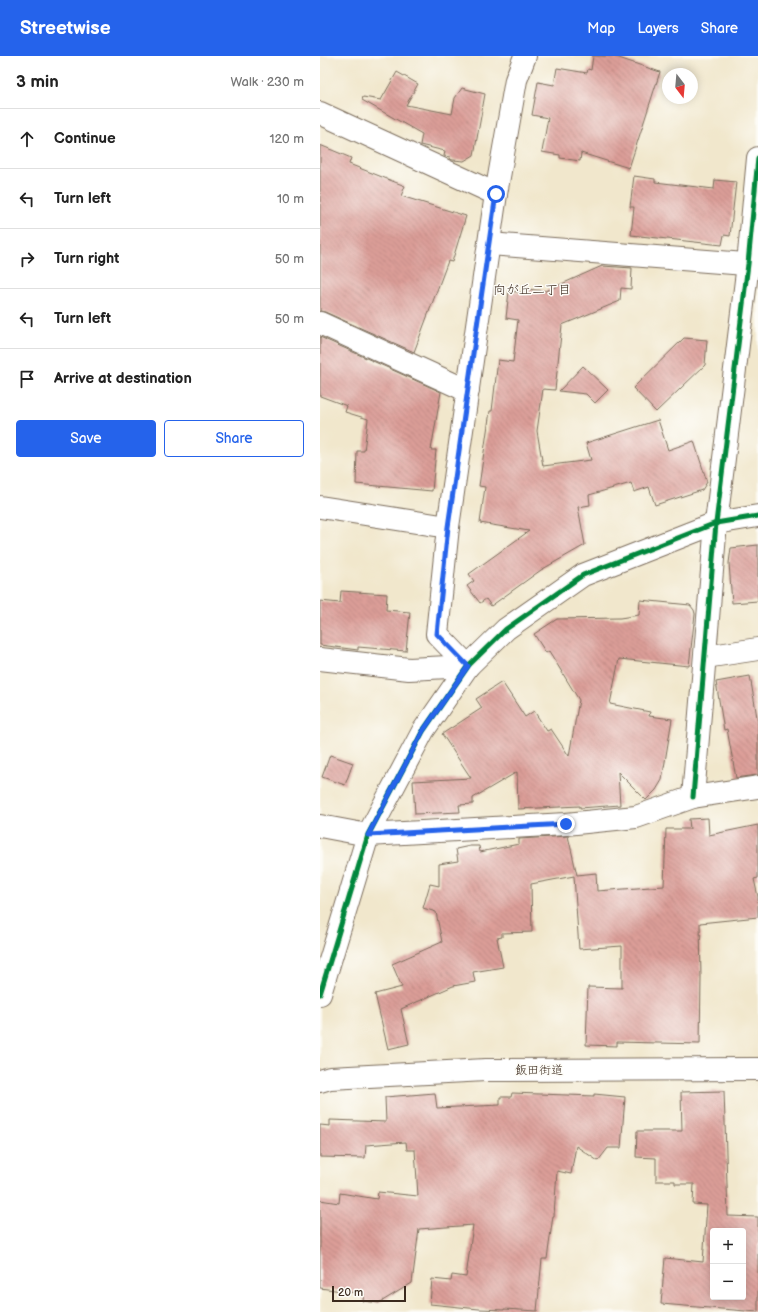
<!DOCTYPE html>
<meta charset="utf-8">
<style>
body{margin:0;font-family:"Balsamiq Sans","Klee One",sans-serif;background:#f6f6f6;color:#222}
.controls{position:absolute;right:12px;bottom:12px;display:grid;overflow:hidden;border-radius:4px;box-shadow:0 2px 10px #0003}
.controls button{width:36px;height:36px;display:grid;place-items:center;padding:0;border:0;border-bottom:1px solid #e0e0e0;background:#fff;color:#222;font:20px sans-serif}
.compass{position:absolute;left:342px;top:12px;width:36px;height:36px;border-radius:50%;background:#fff;box-shadow:0 2px 10px #0003;rotate:164deg}
.scale{position:absolute;left:12px;bottom:10px;width:74px;box-sizing:border-box;padding-left:4px;border:2px solid #3b2a1e;border-top:0;font-size:11px;line-height:14px;white-space:nowrap;color:#3b2a1e;-webkit-text-stroke:3px #fdfcf7;paint-order:stroke}
.stop{position:absolute;width:12px;height:12px;margin:-9px;border:3px solid #2563eb;border-radius:50%;background:#fff}
.stop.end{background:#2563eb;border-color:#fff;box-shadow:0 1px 4px #0008}
.list{margin:0;padding:0;list-style:none}
h2{display:flex;justify-content:space-between;align-items:center;height:52px;margin:0;padding:0 16px;font-size:17px}
h2 small{font-size:13px;font-weight:400;color:#767676}
.list li{display:grid;grid-template-columns:26px 1fr auto;gap:12px;align-items:center;box-sizing:border-box;height:60px;padding:0 16px;border-top:1px solid #e0e0e0}
.list b{display:block;font-size:15px;white-space:nowrap}
.list em{font-size:13px;font-style:normal;color:#767676}
.actions{display:flex;gap:8px;padding:12px 16px}
.actions a{flex:1;padding:9px 0;border:1px solid #2563eb;border-radius:4px;text-align:center;font-size:14px;color:#2563eb}
.actions .main{background:#2563eb;color:#fff}
.icon{flex:none;width:22px;height:22px;fill:none;stroke:currentColor;stroke-width:2;stroke-linecap:round;stroke-linejoin:round}
.map{position:relative;flex:none;width:438px;height:1256px;overflow:hidden}
header{display:flex;align-items:center;gap:24px;box-sizing:border-box;height:56px;padding:0 20px;background:#2563eb;color:#fff}
header strong{font-size:19px}
nav{display:flex;gap:22px;margin-inline-start:auto;font-size:14px}
main{display:flex}
aside{flex:1;background:#fff}
.map>svg:first-child{display:block}
.building{fill:url(#building-back-hatch);fill-rule:evenodd}
.lines{fill:none;stroke-linecap:round;stroke-linejoin:round}
.minor-casing{stroke:#7b6c5b;stroke-width:24}
.major-casing{stroke:#7b6c5b;stroke-width:24}
.minor{stroke:#fff;stroke-width:22}
.major{stroke:#fff;stroke-width:22}
.cycleway-casing{stroke:#fdfcf7;stroke-width:8}
.cycleway{stroke:#00873e;stroke-width:5}
.route{stroke:#2563eb;stroke-width:5}
.labels{text-anchor:middle;stroke-width:3;stroke-linejoin:round;paint-order:stroke}
.street-label{font-size:12px;fill:#3b2a1e;stroke:#fdfcf7}
.neighbourhood-label{font-size:13px;fill:#3b2a1e;stroke:#fdfcf7}
</style>
<header>
<strong>Streetwise</strong>
<nav><a>Map</a><a>Layers</a><a>Share</a></nav>
</header>
<main>
<aside>
<h2>3 min<small>Walk · 230 m</small></h2>
<ul class="list">
<li><svg class="icon" aria-label="ahead" viewBox="0 0 24 24"><path d="M12 20V5M6 11l6-6 6 6"/></svg><div><b>Continue</b></div><em>120 m</em></li>
<li><svg class="icon" aria-label="left" viewBox="0 0 24 24"><path d="M17 20v-9H6M10 6l-5 5 5 5"/></svg><div><b>Turn left</b></div><em>10 m</em></li>
<li><svg class="icon" aria-label="right" viewBox="0 0 24 24"><path d="M7 20v-9h11M14 6l5 5-5 5"/></svg><div><b>Turn right</b></div><em>50 m</em></li>
<li><svg class="icon" aria-label="left" viewBox="0 0 24 24"><path d="M17 20v-9H6M10 6l-5 5 5 5"/></svg><div><b>Turn left</b></div><em>50 m</em></li>
<li><svg class="icon" aria-label="arrive" viewBox="0 0 24 24"><path d="M6 21V4h12l-3 4 3 4H6"/></svg><div><b>Arrive at destination</b></div></li>
</ul>
<div class="actions"><a class="main">Save</a><a>Share</a></div>
</aside>
<div class="map">
<svg width="438" height="1256" viewBox="0 0 438 1256">
<defs>
<pattern id="building-back-hatch" width="6" height="6" patternUnits="userSpaceOnUse"><rect width="6" height="6" fill="#dc9e98"/><path d="M-1 5l2 2M0 0l6 6M5-1l2 2" fill="none" stroke="#b4817b"/></pattern>
</defs>
<rect width="100%" height="100%" fill="#fdfcf7"/>
<filter id="ink" filterUnits="userSpaceOnUse"><feTurbulence type="fractalNoise" baseFrequency=".025" numOctaves="2"/><feDisplacementMap in="SourceGraphic" scale="8" xChannelSelector="R" yChannelSelector="G"/><feConvolveMatrix kernelMatrix="1 2 1 2 8 2 1 2 1" color-interpolation-filters="sRGB"/></filter>
<filter id="wash" filterUnits="userSpaceOnUse"><feTurbulence type="fractalNoise" baseFrequency=".012" numOctaves="4" result="noise"/><feDisplacementMap in="SourceGraphic" scale="16" xChannelSelector="R" yChannelSelector="G"/><feGaussianBlur stdDeviation="0.9" result="paint"/><feColorMatrix in="noise" values="0 0 0 0 0 0 0 0 0 0 0 0 0 0 0 0 0 1.4 0 .05"/><feComposite in="paint" operator="in"/></filter>
<g filter="url(#wash)">
<rect width="100%" height="100%" fill="#f1e7cc"/>
<g id="blocks">
<g class="building">
<path d="M 273,0 L 293,0 L 340,16 L 309,112 L 261,97 L 260,105 L 240,102 L 240,99 L 222,96 L 228,62 L 212,59 L 218,26 L 234,29 L 237,12 L 267,17 L 268,13 L 271,14 Z"/>
<path d="M 77,16 L 98,28 L 86,49 L 132,58 L 135,42 L 142,32 L 165,38 L 154,99 L 144,105 L 133,104 L 129,103 L 130,101 L 124,100 L 125,95 L 100,89 L 102,78 L 42,44 L 43,41 L 61,44 Z"/>
<path d="M 0,89 L 31,102 L 29,108 L 85,130 L 81,140 L 146,160 L 132,206 L 128,205 L 94,296 L 5,256 L 0,255 Z"/>
<path d="M 314,120 L 335,123 L 335,126 L 394,133 L 395,124 L 416,126 L 410,180 L 404,179 L 402,189 L 311,179 L 314,151 L 310,151 Z"/>
<path d="M 282,210 L 312,212 L 311,233 L 301,232 L 300,245 L 242,269 L 235,334 L 223,333 L 217,375 L 223,410 L 271,404 L 266,387 L 338,364 L 348,394 L 374,385 L 387,426 L 382,434 L 335,449 L 329,431 L 314,436 L 311,427 L 269,439 L 270,449 L 258,451 L 265,489 L 221,514 L 171,550 L 166,543 L 160,547 L 147,530 L 154,525 L 149,518 L 209,475 L 160,467 L 165,431 L 159,430 L 170,355 L 172,355 L 178,304 L 193,306 L 198,264 L 186,262 L 189,235 L 206,237 L 206,233 L 226,235 Z"/>
<path d="M 0,281 L 121,336 L 111,394 L 116,394 L 112,435 L 36,428 L 37,395 L 44,395 L 48,363 L 25,356 L 27,350 L 0,340 Z"/>
<path d="M 364,282 L 387,284 L 385,309 L 336,356 L 313,332 Z"/>
<path d="M 263,310 L 288,334 L 275,347 L 266,338 L 239,335 Z"/>
<path d="M 438,489 L 438,545 L 412,547 L 409,507 L 411,492 Z"/>
<path d="M 21,535 L 67,538 L 66,554 L 90,556 L 86,595 L 38,591 L 38,594 L 0,589 L 0,545 L 20,547 Z"/>
<path d="M 320,544 L 370,549 L 374,554 L 375,558 L 369,610 L 299,603 L 290,648 L 330,656 L 329,660 L 352,663 L 342,724 L 336,734 L 326,744 L 298,716 L 300,749 L 260,752 L 260,750 L 198,753 L 197,716 L 153,742 L 153,748 L 139,749 L 140,756 L 95,758 L 93,725 L 151,722 L 122,678 L 162,652 L 156,643 L 182,626 L 205,661 L 214,655 L 227,675 L 231,673 L 249,700 L 259,644 L 229,595 L 226,597 L 214,578 L 237,563 L 300,562 L 319,559 Z"/>
<path d="M 430,620 L 438,667 L 438,719 L 416,722 L 407,673 L 404,674 L 396,626 Z"/>
<path d="M 10,699 L 33,707 L 25,729 L 2,721 Z"/>
<path d="M 388,762 L 389,779 L 438,769 L 438,822 L 434,823 L 438,841 L 438,861 L 380,867 L 381,922 L 380,988 L 297,986 L 297,990 L 266,989 L 268,931 L 302,932 L 302,890 L 259,893 L 254,820 L 211,828 L 212,876 L 182,877 L 182,881 L 177,882 L 183,911 L 153,916 L 155,926 L 133,930 L 81,953 L 89,988 L 68,993 L 55,938 L 82,931 L 72,908 L 122,886 L 116,856 L 103,852 L 110,828 L 119,830 L 119,808 L 138,805 L 136,793 L 150,790 L 159,790 L 160,796 L 199,788 L 199,783 L 248,780 L 257,819 L 276,817 L 277,835 L 344,830 L 346,773 L 370,773 L 369,763 Z"/>
<path d="M 404,1035 L 408,1160 L 438,1161 L 438,1256 L 341,1248 L 345,1202 L 383,1206 L 387,1149 L 373,1148 L 374,1128 L 355,1128 L 355,1125 L 336,1125 L 336,1102 L 316,1101 L 317,1075 L 362,1075 L 361,1036 ZM 393,1175 L 423,1175 L 423,1241 L 393,1241 Z"/>
<path d="M 115,1037 L 117,1052 L 180,1049 L 180,1041 L 191,1041 L 192,1037 L 274,1040 L 274,1038 L 305,1041 L 301,1092 L 288,1092 L 278,1105 L 256,1090 L 251,1118 L 237,1115 L 234,1160 L 233,1160 L 227,1203 L 222,1203 L 217,1255 L 184,1253 L 184,1254 L 159,1253 L 110,1248 L 112,1223 L 131,1225 L 132,1219 L 146,1221 L 153,1169 L 99,1173 L 92,1227 L 59,1247 L 43,1245 L 44,1238 L 0,1232 L 0,1144 L 19,1147 L 20,1137 L 57,1143 L 58,1136 L 98,1140 L 95,1094 L 87,1094 L 86,1086 L 46,1089 L 45,1102 L 0,1101 L 0,1069 L 10,1070 L 10,1064 L 66,1066 L 65,1041 Z"/>
</g>
</g>
</g>
<g filter="url(#ink)">
<use href="#blocks" fill-opacity="0" stroke="#7b6c5b" stroke-width="1"/>
<g class="lines">
<defs>
<g id="minor">
<path d="M 0,57 L 176,138"/>
<path d="M 170,188 L 438,209"/>
<path d="M 0,267 L 148,335"/>
<path d="M 0,451 L 128,471"/>
<path d="M 385,601 L 438,593"/>
<path d="M 0,603 L 89,613 L 148,610"/>
<path d="M 148,610 L 117,578 L 128,471 L 176,138 L 196,24 L 205,0"/>
<path d="M 373,741 L 396,467 L 428,208 L 438,102"/>
<path d="M 0,770 L 48,779 L 246,768 L 316,761 L 373,741 L 438,731"/>
<path d="M 0,938 L 48,779 L 103,675 L 148,610 L 186,573 L 263,519 L 396,467 L 438,460"/>
</g>
<path id="major" d="M 0,1025 L 10,1022 L 166,1014 L 438,1013"/>
</defs>
<use href="#minor" class="minor-casing"/>
<use href="#major" class="major-casing"/>
<use href="#minor" class="minor"/>
<use href="#major" class="major"/>
<defs>
<g id="cycleway">
<path d="M 373,741 L 396,467 L 428,208 L 438,102"/>
<path d="M 0,938 L 48,779 L 103,675 L 148,610 L 186,573 L 263,519 L 396,467 L 438,460"/>
</g>
</defs>
<use href="#cycleway" class="cycleway-casing"/>
<use href="#cycleway" class="cycleway"/>
</g>
</g>
<g class="lines" filter="url(#ink)">
<path class="route" d="M 176,138 L 128,471 L 117,578 L 148,610 L 103,675 L 48,779 L 246,768"/>
</g>
<g class="labels">
<g class="street-label">
<text x="219" y="1018">飯田街道</text>
</g>
<g class="neighbourhood-label">
<text x="212" y="238">向が丘二丁目</text>
</g>
</g>
</svg>
<div class="controls">
<button>+</button>
<button>−</button>
</div>
<svg class="compass" viewBox="-18 -18 36 36"><path d="M0-13l5 13h-10z" fill="#e53935"/><path d="M0 13l5-13h-10z" fill="#767676"/></svg>
<div class="scale">20 m</div>
<div class="stop" style="left:176px;top:138px"></div>
<div class="stop end" style="left:246px;top:768px"></div>
</div>
</main>
